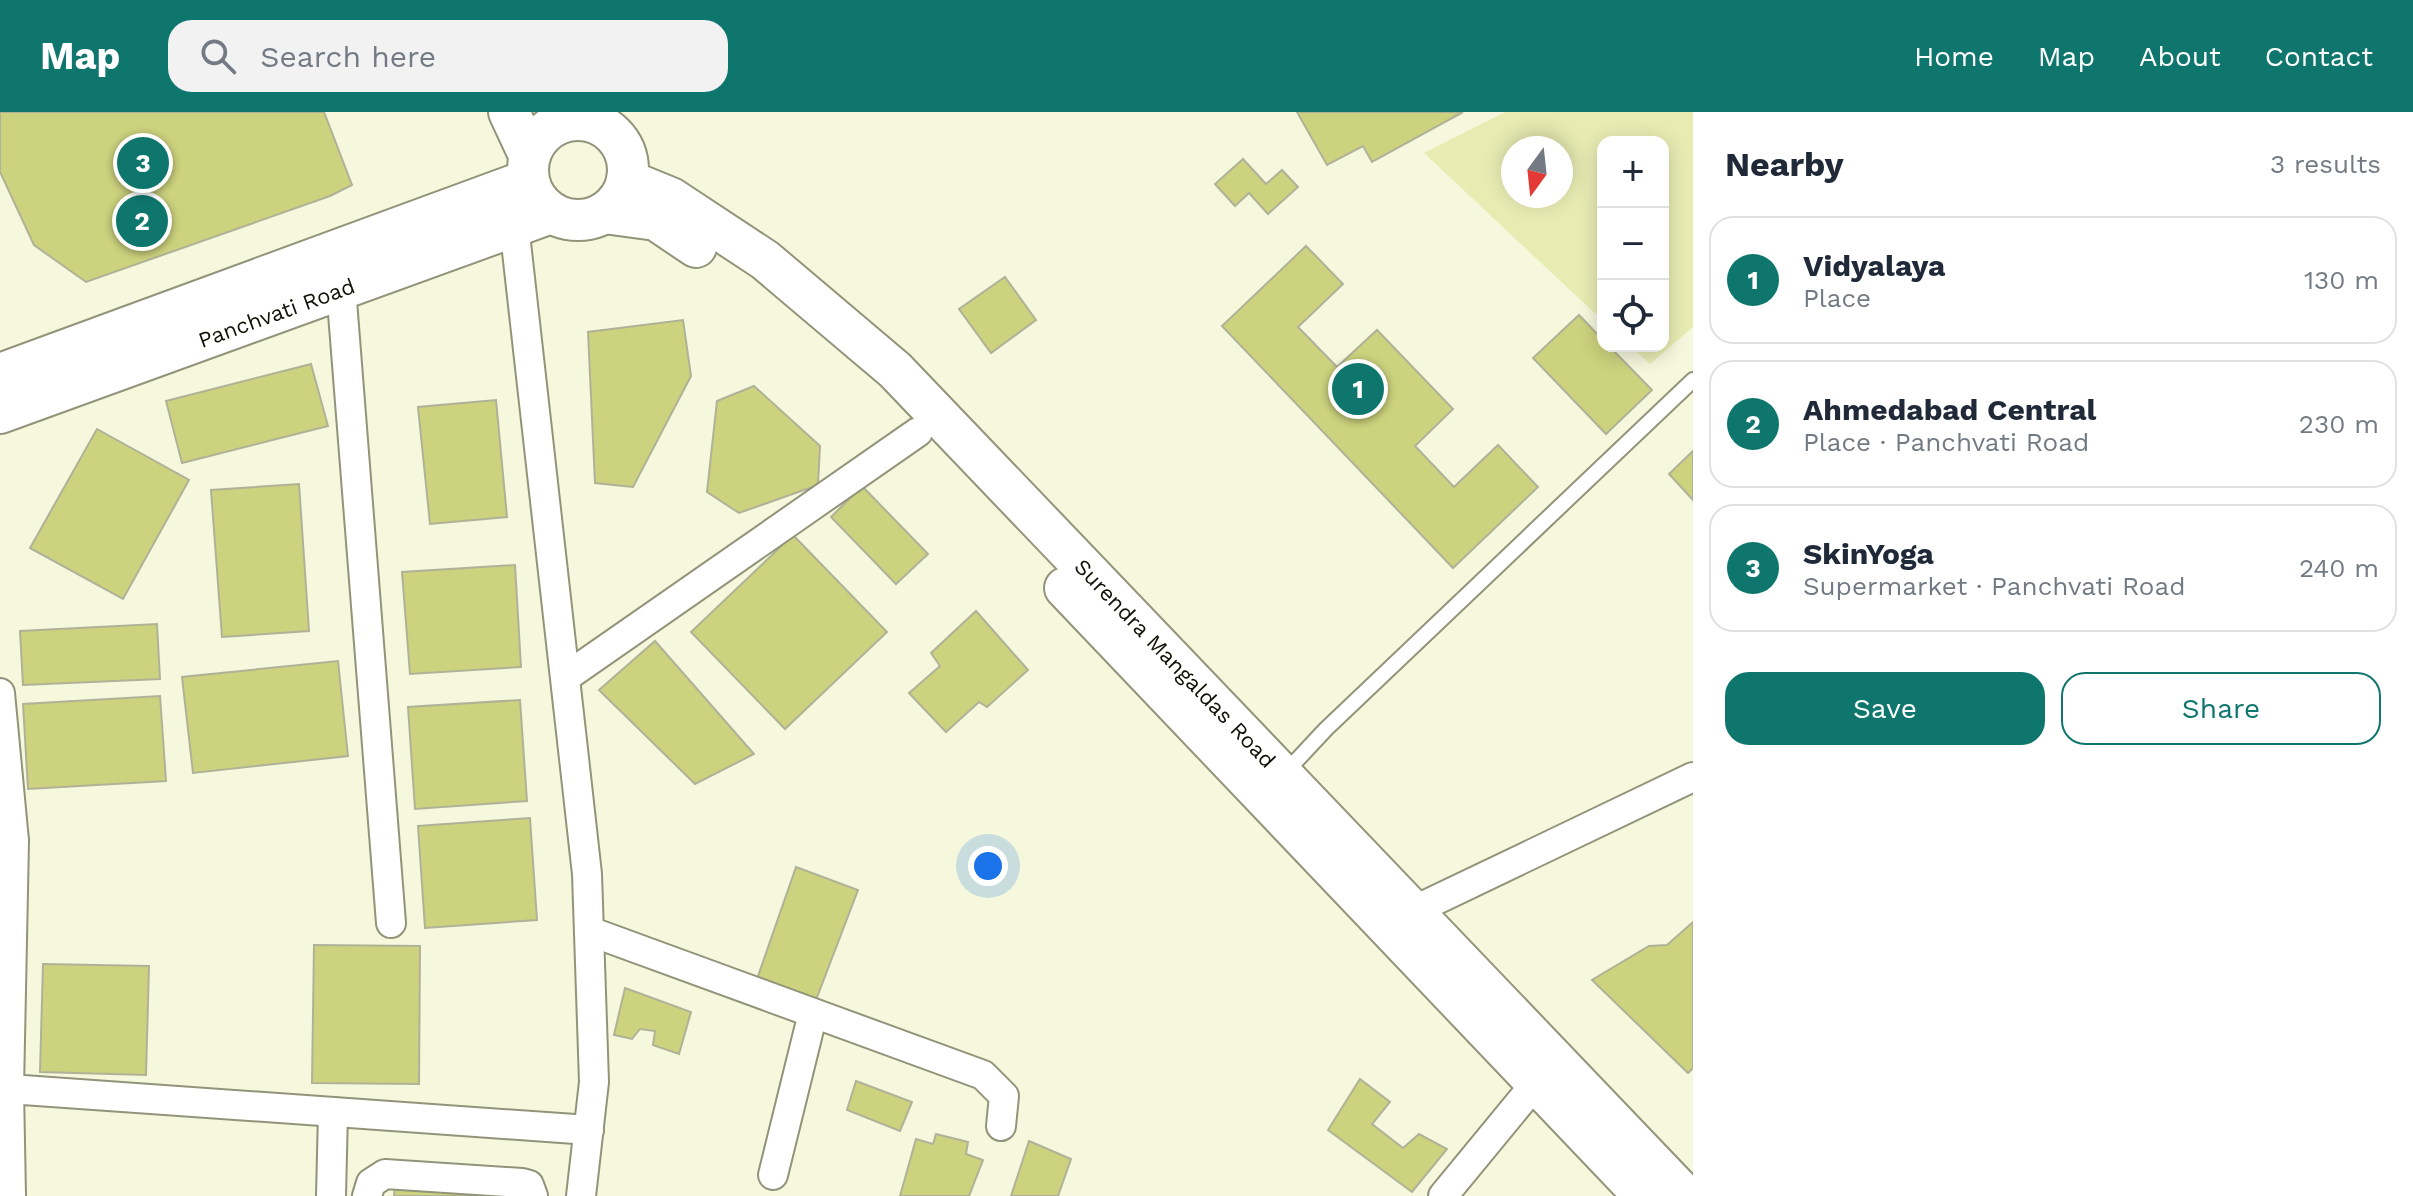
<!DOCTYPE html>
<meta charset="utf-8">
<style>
body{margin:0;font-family:"Work Sans",sans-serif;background:#f2f2f3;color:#1f2937}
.controls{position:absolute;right:24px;top:24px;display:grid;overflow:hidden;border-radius:16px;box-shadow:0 4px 20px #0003}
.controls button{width:72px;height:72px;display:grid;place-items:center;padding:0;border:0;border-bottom:2px solid #e0e1e3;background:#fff;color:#1f2937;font:40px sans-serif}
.compass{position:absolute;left:1501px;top:24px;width:72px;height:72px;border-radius:50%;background:#fff;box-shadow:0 4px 20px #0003;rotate:195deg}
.you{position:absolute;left:988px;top:754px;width:28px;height:28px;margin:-20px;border:6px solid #fff;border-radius:50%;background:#1a73e8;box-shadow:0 0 0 12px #1a73e833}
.badge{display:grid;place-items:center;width:52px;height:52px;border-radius:50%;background:#0f766e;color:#fff;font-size:26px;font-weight:700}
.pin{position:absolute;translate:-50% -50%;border:4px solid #fff;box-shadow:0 2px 8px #0006}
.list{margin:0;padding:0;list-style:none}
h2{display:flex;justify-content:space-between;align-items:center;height:104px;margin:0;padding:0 32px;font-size:34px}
h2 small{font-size:26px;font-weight:400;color:#747a83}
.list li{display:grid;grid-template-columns:52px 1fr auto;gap:24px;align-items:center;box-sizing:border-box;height:128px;margin:0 16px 16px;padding:0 16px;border:2px solid #e0e1e3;border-radius:24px}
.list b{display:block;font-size:30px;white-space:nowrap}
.list p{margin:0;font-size:26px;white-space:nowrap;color:#747a83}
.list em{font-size:26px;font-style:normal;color:#747a83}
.actions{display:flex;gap:16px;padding:24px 32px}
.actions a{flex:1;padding:18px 0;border:2px solid #0f766e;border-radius:24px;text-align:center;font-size:28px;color:#0f766e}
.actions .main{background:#0f766e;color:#fff}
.icon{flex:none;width:44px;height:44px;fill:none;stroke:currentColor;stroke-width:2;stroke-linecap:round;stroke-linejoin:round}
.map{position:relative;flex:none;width:1693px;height:1084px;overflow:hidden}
header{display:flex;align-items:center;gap:48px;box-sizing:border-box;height:112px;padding:0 40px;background:#0f766e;color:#fff}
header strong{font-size:38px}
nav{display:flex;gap:44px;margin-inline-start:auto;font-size:28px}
.search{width:560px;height:72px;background:#f2f2f3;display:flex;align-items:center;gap:20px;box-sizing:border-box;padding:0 28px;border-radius:24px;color:#747a83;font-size:30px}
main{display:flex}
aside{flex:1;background:#fff}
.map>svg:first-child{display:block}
.green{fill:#e8ecb3;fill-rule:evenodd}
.building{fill:#cdd27e;stroke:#b0b297;stroke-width:2}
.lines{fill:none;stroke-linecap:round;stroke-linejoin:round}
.service-casing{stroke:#92947a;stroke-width:18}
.minor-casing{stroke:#92947a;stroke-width:32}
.secondary-casing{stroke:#92947a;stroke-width:44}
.service{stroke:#fff;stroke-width:14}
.minor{stroke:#fff;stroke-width:28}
.secondary{stroke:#fff;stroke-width:40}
.labels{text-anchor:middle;stroke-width:8;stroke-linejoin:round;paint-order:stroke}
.street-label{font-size:22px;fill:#111108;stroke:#fff}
</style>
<header>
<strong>Map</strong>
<div class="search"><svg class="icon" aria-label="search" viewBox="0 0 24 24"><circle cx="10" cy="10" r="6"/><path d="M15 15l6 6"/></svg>Search here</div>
<nav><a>Home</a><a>Map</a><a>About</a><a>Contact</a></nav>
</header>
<main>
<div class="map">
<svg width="1693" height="1084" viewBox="0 0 1693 1084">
<rect width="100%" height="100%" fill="#f5f8dc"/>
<path class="green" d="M 1505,0 L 1693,0 L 1693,215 L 1650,252 L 1630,234 L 1663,234 L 1663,30 L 1603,30 L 1603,209 L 1424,41 ZM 1513,36 L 1561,36 L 1561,84 L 1513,84 Z"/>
<g class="building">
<path d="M 0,0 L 324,0 L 352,73 L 330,84 L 86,170 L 34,133 L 0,60 Z"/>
<path d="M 1297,0 L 1463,0 L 1372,50 L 1363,34 L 1327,53 Z"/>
<path d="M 1243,47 L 1266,72 L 1282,58 L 1298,75 L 1268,102 L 1249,81 L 1235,94 L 1215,72 Z"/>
<path d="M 1306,134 L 1343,172 L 1298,215 L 1337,255 L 1377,218 L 1453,297 L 1415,334 L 1454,375 L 1498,333 L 1538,375 L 1453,456 L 1222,214 Z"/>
<path d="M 1005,165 L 1036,208 L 991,241 L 959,197 Z"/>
<path d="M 1579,203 L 1603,228 L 1603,234 L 1609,234 L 1652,278 L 1606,322 L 1533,246 Z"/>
<path d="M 683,208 L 691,264 L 633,375 L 595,371 L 588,220 Z"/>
<path d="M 311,252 L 328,314 L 182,351 L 166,289 Z"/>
<path d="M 754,274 L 820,334 L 818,373 L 739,401 L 707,380 L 717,289 Z"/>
<path d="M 496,288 L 507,405 L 430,412 L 418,295 Z"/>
<path d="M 97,317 L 189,368 L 123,487 L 30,436 Z"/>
<path d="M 1693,339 L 1693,388 L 1669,362 Z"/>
<path d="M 299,372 L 309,519 L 222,525 L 211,378 Z"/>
<path d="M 862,374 L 928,442 L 896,472 L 831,405 Z"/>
<path d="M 793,423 L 887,520 L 785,617 L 691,520 Z"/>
<path d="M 515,453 L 521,555 L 410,562 L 402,460 Z"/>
<path d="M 976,499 L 1028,558 L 987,595 L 979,590 L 946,620 L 909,581 L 940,554 L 931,541 Z"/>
<path d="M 157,512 L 160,567 L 23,573 L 20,519 Z"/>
<path d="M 655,529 L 754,642 L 695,672 L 599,578 Z"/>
<path d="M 338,549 L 348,644 L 193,661 L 182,565 Z"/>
<path d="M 160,584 L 166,669 L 28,677 L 23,592 Z"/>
<path d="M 520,588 L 527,689 L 415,697 L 408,595 Z"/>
<path d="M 530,706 L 537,808 L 425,816 L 418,714 Z"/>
<path d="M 796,755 L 858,778 L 816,888 L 757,867 Z"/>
<path d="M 1693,810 L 1693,956 L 1688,961 L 1592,868 L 1649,834 L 1667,833 Z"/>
<path d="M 314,833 L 420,834 L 419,972 L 312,971 Z"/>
<path d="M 43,852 L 149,854 L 146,963 L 40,960 Z"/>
<path d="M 625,876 L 691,900 L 679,942 L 653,933 L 655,919 L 640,917 L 632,927 L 614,923 Z"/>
<path d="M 1360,967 L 1390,990 L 1372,1012 L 1403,1036 L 1419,1022 L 1447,1037 L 1412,1080 L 1328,1018 Z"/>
<path d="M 856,969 L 912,990 L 900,1019 L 847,998 Z"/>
<path d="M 936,1022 L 968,1030 L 966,1042 L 983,1048 L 969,1084 L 900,1084 L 916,1027 L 933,1032 Z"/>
<path d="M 1029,1029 L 1071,1047 L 1058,1084 L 1011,1084 Z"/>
<path d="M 396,1065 L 528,1084 L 394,1084 Z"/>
</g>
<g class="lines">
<defs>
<path id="service" d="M 1283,663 L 1326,617 L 1693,268"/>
<g id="minor">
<path d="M 514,113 L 587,762 L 594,970 L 581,1084"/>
<path d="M 341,176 L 391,811"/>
<path d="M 566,565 L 918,320"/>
<path d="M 0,581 L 14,729"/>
<path d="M 0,734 L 14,729 L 9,977"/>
<path d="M 1413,799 L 1693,665"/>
<path d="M 589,819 L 983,963 L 1004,984 L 1001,1014"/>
<path d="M 773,1063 L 813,901"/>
<path d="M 11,1084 L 9,977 L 589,1018"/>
<path d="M 331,1084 L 333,1000"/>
<path d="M 367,1084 L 371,1071 L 385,1062 L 522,1071 L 529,1073 L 533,1084"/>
<path d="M 1443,1084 L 1536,971"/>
</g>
<g id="secondary">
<path d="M 509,0 L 529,43"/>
<circle cx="578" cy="58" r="50"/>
<path id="s1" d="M 627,68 L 671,86 L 765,148 L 895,258 L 1685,1084"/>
<path d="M 604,101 L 656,108 L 696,135"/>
<path d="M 0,262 L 528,68"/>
<path id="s2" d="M 0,301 L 551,101"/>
<path d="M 1065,476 L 1644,1084"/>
</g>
</defs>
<use href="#service" class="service-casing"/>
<use href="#minor" class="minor-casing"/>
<use href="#secondary" class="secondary-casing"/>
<use href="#service" class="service"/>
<use href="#minor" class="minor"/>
<use href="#secondary" class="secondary"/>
</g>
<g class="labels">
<g class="street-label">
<text dy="8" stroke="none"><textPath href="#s2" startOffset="294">Panchvati Road</textPath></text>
<text dy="8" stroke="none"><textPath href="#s1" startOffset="736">Surendra Mangaldas Road</textPath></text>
</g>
</g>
</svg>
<div class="controls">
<button>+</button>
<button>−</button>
<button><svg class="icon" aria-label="locate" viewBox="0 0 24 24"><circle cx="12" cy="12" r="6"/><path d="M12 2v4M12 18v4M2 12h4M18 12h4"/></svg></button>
</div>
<svg class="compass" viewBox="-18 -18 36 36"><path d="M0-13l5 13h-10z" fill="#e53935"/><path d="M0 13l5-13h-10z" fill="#747a83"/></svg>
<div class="you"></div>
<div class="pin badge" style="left:1358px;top:277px">1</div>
<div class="pin badge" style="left:142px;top:109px">2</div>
<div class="pin badge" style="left:143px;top:51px">3</div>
</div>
<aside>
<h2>Nearby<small>3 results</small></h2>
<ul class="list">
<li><span class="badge">1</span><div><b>Vidyalaya</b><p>Place</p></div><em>130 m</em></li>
<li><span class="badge">2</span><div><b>Ahmedabad Central</b><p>Place · Panchvati Road</p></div><em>230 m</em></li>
<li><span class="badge">3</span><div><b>SkinYoga</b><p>Supermarket · Panchvati Road</p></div><em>240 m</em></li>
</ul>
<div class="actions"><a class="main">Save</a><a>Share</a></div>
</aside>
</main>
